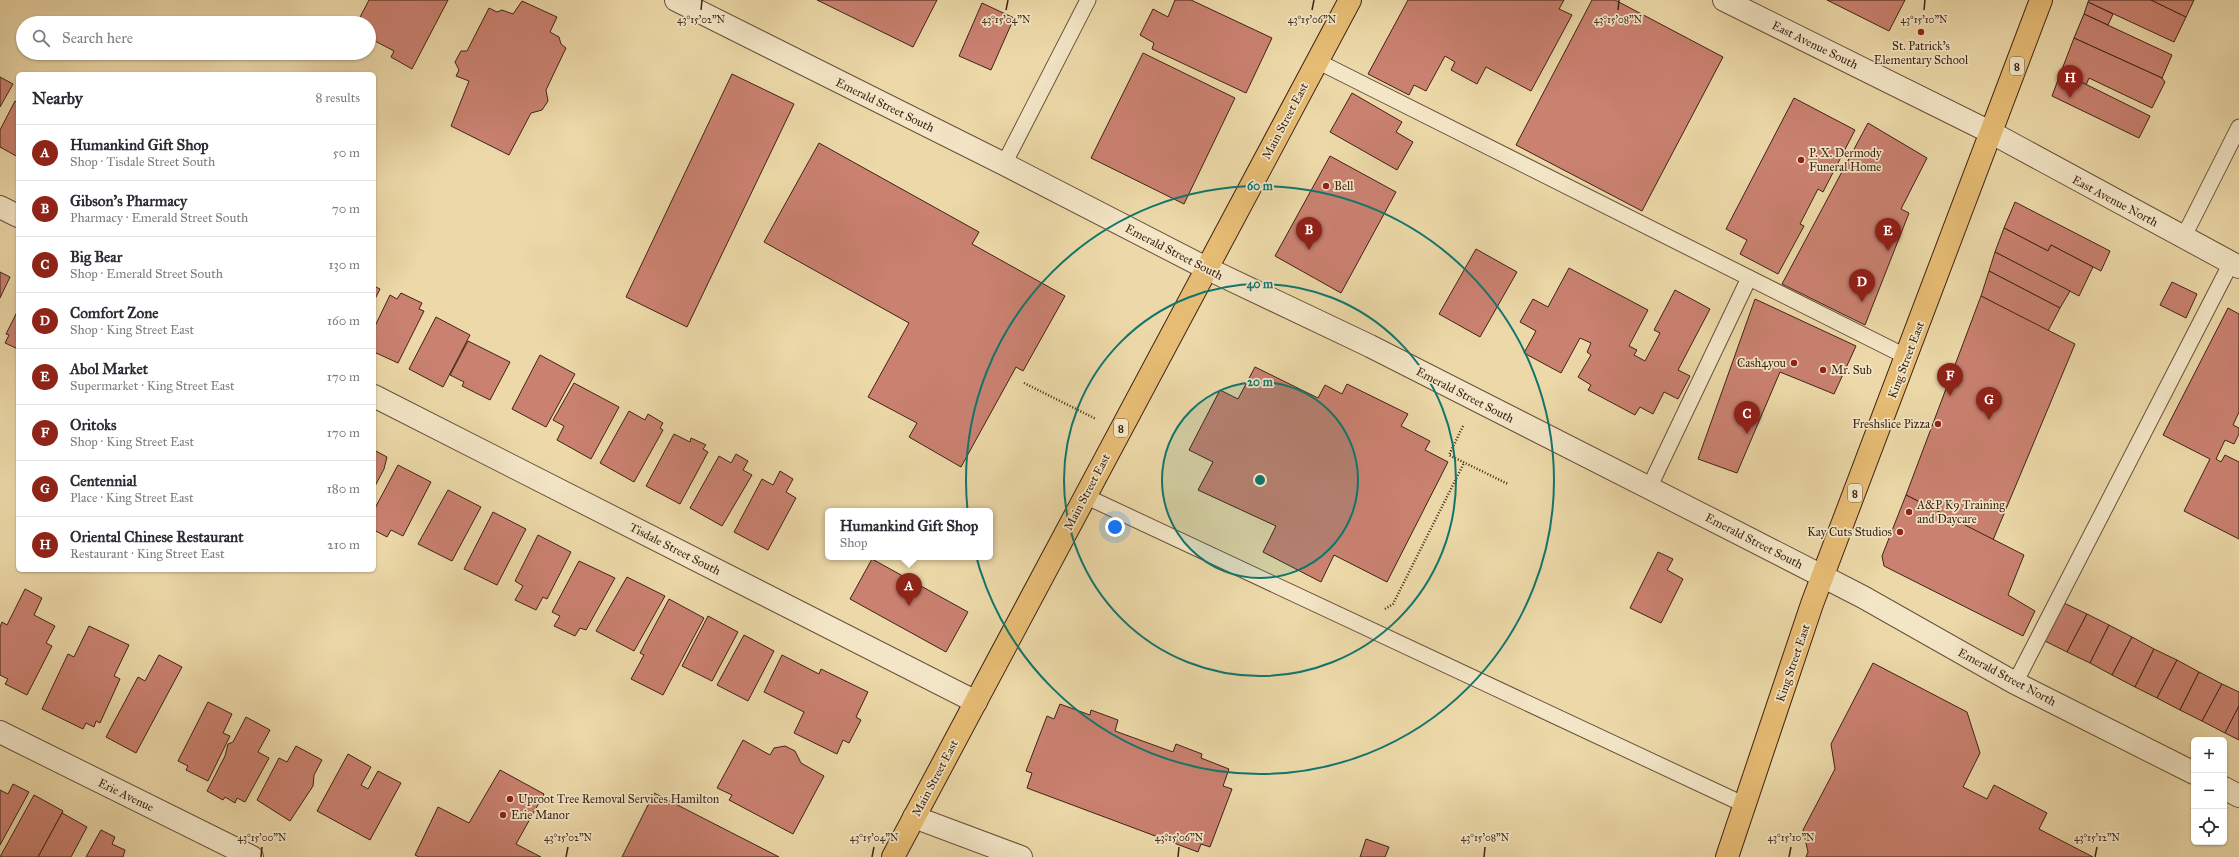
<!DOCTYPE html>
<meta charset="utf-8">
<style>
body{margin:0;font-family:"IM FELL Great Primer",serif;background:#f2f2f3;color:#2b2b33}
.controls{position:absolute;right:12px;bottom:12px;display:grid;overflow:hidden;border-radius:6px;box-shadow:0 1px 3px #0004}
.controls button{width:36px;height:36px;display:grid;place-items:center;padding:0;border:0;border-bottom:1px solid #e1e1e2;background:#fff;color:#2b2b33;font:20px sans-serif}
.you{position:absolute;left:1115px;top:527px;width:14px;height:14px;margin:-10px;border:3px solid #fff;border-radius:50%;background:#1a73e8;box-shadow:0 0 0 6px #1a73e833}
.badge{display:grid;place-items:center;width:26px;height:26px;border-radius:50%;background:#8f2418;color:#fff;font-size:13px;font-weight:700}
.pin{position:absolute;translate:-50% -33px;filter:drop-shadow(0 1px 2px #0008)}
.pin::after{content:'';position:absolute;top:21px;width:14px;height:12px;background:inherit;clip-path:polygon(0 0,100% 0,50% 100%)}
.popup{position:absolute;left:825px;top:508px;width:168px;height:52px;box-sizing:border-box;display:grid;place-content:center;border-radius:6px;background:#fff;filter:drop-shadow(0 1px 3px #0005);font-size:13px;white-space:nowrap;color:#7c7c81}
.popup b{font-size:15px;color:#2b2b33}
.popup::after{content:'';position:absolute;left:50%;top:100%;margin-left:-8px;border:8px solid transparent;border-top-color:#fff}
.list{margin:0;padding:0;list-style:none}
h2{display:flex;justify-content:space-between;align-items:center;height:52px;margin:0;padding:0 16px;font-size:17px}
h2 small{font-size:13px;font-weight:400;color:#7c7c81}
.list li{display:grid;grid-template-columns:26px 1fr auto;gap:12px;align-items:center;box-sizing:border-box;height:56px;padding:0 16px;border-top:1px solid #e1e1e2}
.list b{display:block;font-size:15px;white-space:nowrap}
.list p{margin:0;font-size:13px;white-space:nowrap;color:#7c7c81}
.list em{font-size:13px;font-style:normal;color:#7c7c81}
.icon{flex:none;width:22px;height:22px;fill:none;stroke:currentColor;stroke-width:2;stroke-linecap:round;stroke-linejoin:round}
.map{position:relative;flex:none;width:2239px;height:857px;overflow:hidden}
.search{position:absolute;background:#fff;box-shadow:0 1px 3px #0004;left:16px;top:16px;width:360px;height:44px;display:flex;align-items:center;gap:10px;box-sizing:border-box;padding:0 14px;border-radius:22px;color:#7c7c81;font-size:15px}
.panel{position:absolute;background:#fff;box-shadow:0 1px 3px #0004;left:16px;top:72px;width:360px;height:500px;border-radius:6px}
.map>svg:first-child{display:block}
.building{fill:#ca8170;stroke:#3e2315}
.lines{fill:none;stroke-linecap:round;stroke-linejoin:round}
.service-casing{stroke:#6a503a;stroke-width:17}
.minor-casing{stroke:#6a503a;stroke-width:24}
.primary-casing{stroke:#3e2315;stroke-width:24}
.path{stroke:#3e2315;stroke-width:2.5;stroke-dasharray:1 2;stroke-linecap:butt}
.service{stroke:#f3e6c6;stroke-width:15}
.minor{stroke:#f3e6c6;stroke-width:22}
.primary{stroke:#e6bc74;stroke-width:22}
.ticks{fill:none;stroke:#3e2315;stroke-width:1.5}
.ring{fill:none;stroke:#0f766e;stroke-width:2}
.poi-dot{fill:#8f2418;stroke:#f3e6c6;stroke-width:1.5}
.labels{text-anchor:middle;stroke-width:3.5;stroke-linejoin:round;paint-order:stroke}
.shield{fill:#f3e6c6;stroke:#745e4a;stroke-width:1}
.shield-label{font-size:11px;font-weight:bold;fill:#3e2315}
.street-label{font-size:12px;fill:#3e2315;stroke:#f3e6c6}
.poi-label{font-size:12px;fill:#3e2315;stroke:#f3e6c6;text-anchor:start}
.ticks-label{font-size:10px;text-anchor:middle;fill:#3e2315;stroke:#f3e6c6;stroke-width:3.5;stroke-linejoin:round;paint-order:stroke}
.centre{fill:#0f766e;stroke:#f3e6c6;stroke-width:2}
.ring-label{font-size:12px;text-anchor:middle;font-weight:bold;fill:#0f766e;stroke:#f3e6c6;stroke-width:3.5;stroke-linejoin:round;paint-order:stroke}
</style>
<div class="map">
<svg width="2239" height="857" viewBox="0 0 2239 857">
<rect width="100%" height="100%" fill="#ecd8a8"/>
<filter id="stains"><feTurbulence type="fractalNoise" baseFrequency=".005" numOctaves="4"/><feColorMatrix values="0 0 0 0 .2 0 0 0 0 .09 0 0 0 0 .02 0 0 0 .5 -.17"/></filter>
<radialGradient id="worn" r=".72"><stop offset=".6" stop-color="#630" stop-opacity="0"/><stop offset="1" stop-color="#630" stop-opacity=".3"/></radialGradient>
<g class="building">
<path d="M 369,0 L 448,0 L 412,69 L 391,57 L 394,51 L 375,41 L 371,49 L 369,48 L 369,23 L 357,23 Z"/>
<path d="M 817,0 L 937,0 L 913,47 Z"/>
<path d="M 1175,0 L 1191,0 L 1272,38 L 1246,93 L 1152,49 L 1154,43 L 1140,35 L 1153,9 L 1168,17 Z"/>
<path d="M 1408,0 L 1564,0 L 1559,9 L 1572,15 L 1531,91 L 1486,67 L 1477,84 L 1451,70 L 1455,62 L 1445,56 L 1426,91 L 1414,85 L 1409,95 L 1368,74 Z"/>
<path d="M 1592,0 L 1615,0 L 1723,57 L 1642,211 L 1516,145 Z"/>
<path d="M 1827,0 L 1905,0 L 1889,31 Z"/>
<path d="M 2089,0 L 2151,0 L 2186,17 L 2174,42 L 2088,2 Z"/>
<path d="M 2151,0 L 2194,0 L 2186,17 Z"/>
<path d="M 522,1 L 557,17 L 550,32 L 559,37 L 561,44 L 566,48 L 546,90 L 548,101 L 542,110 L 531,113 L 509,155 L 451,126 L 469,81 L 456,76 L 459,70 L 455,62 L 461,51 L 467,51 L 489,8 L 497,12 L 502,10 L 513,14 Z"/>
<path d="M 2088,2 L 2113,14 L 2108,25 L 2084,14 Z"/>
<path d="M 982,3 L 1014,18 L 991,70 L 959,56 Z"/>
<path d="M 2084,14 L 2172,55 L 2162,78 L 2074,38 Z"/>
<path d="M 2074,38 L 2162,78 L 2165,82 L 2152,108 L 2089,78 L 2086,85 L 2061,72 Z"/>
<path d="M 1143,53 L 1235,98 L 1184,204 L 1091,158 Z"/>
<path d="M 2061,72 L 2150,116 L 2139,138 L 2052,96 Z"/>
<path d="M 732,74 L 794,104 L 687,327 L 626,297 Z"/>
<path d="M 0,77 L 13,84 L 0,107 Z"/>
<path d="M 1352,93 L 1402,122 L 1396,132 L 1413,142 L 1397,170 L 1330,132 Z"/>
<path d="M 1794,98 L 1855,130 L 1823,192 L 1818,189 L 1800,224 L 1804,226 L 1778,274 L 1740,254 L 1747,240 L 1726,229 Z"/>
<path d="M 15,101 L 18,103 L 18,157 L 0,147 L 0,130 Z"/>
<path d="M 1868,123 L 1927,158 L 1901,209 L 1909,213 L 1865,325 L 1782,284 Z"/>
<path d="M 819,143 L 979,232 L 972,244 L 1065,296 L 1023,371 L 1016,367 L 961,467 L 909,437 L 917,423 L 868,397 L 909,323 L 764,242 Z"/>
<path d="M 1330,156 L 1396,192 L 1341,293 L 1275,256 Z"/>
<path d="M 2015,202 L 2110,251 L 2101,271 L 2051,245 L 2048,251 L 2004,228 Z"/>
<path d="M 2004,228 L 2048,251 L 2051,245 L 2093,267 L 2079,296 L 1995,252 Z"/>
<path d="M 1476,249 L 1517,272 L 1480,337 L 1439,314 Z"/>
<path d="M 1995,252 L 2070,291 L 2060,308 L 1989,271 Z"/>
<path d="M 1569,268 L 1648,310 L 1629,346 L 1637,350 L 1634,355 L 1645,361 L 1660,333 L 1654,330 L 1675,290 L 1710,309 L 1678,370 L 1690,376 L 1678,399 L 1664,392 L 1653,414 L 1640,407 L 1635,415 L 1588,390 L 1591,385 L 1578,377 L 1591,355 L 1587,352 L 1591,343 L 1580,338 L 1561,373 L 1524,353 L 1536,331 L 1520,322 L 1533,299 L 1548,307 Z"/>
<path d="M 1989,271 L 2060,308 L 2048,331 L 1981,296 Z"/>
<path d="M 0,272 L 10,277 L 0,298 Z"/>
<path d="M 2172,282 L 2197,294 L 2186,318 L 2160,305 Z"/>
<path d="M 374,286 L 380,289 L 374,301 Z"/>
<path d="M 401,293 L 422,303 L 419,309 L 424,311 L 398,363 L 374,352 L 374,328 L 390,295 L 397,299 Z"/>
<path d="M 1981,296 L 2075,344 L 1993,540 L 1906,495 Z"/>
<path d="M 1755,299 L 1856,346 L 1834,394 L 1780,372 L 1737,473 L 1698,459 Z"/>
<path d="M 2228,308 L 2239,314 L 2239,412 L 2233,425 L 2239,428 L 2239,434 L 2234,444 L 2225,440 L 2216,459 L 2221,462 L 2225,455 L 2239,462 L 2239,539 L 2184,511 L 2210,459 L 2163,435 Z"/>
<path d="M 18,310 L 18,349 L 5,343 L 9,335 L 6,334 Z"/>
<path d="M 436,317 L 470,335 L 443,387 L 409,369 Z"/>
<path d="M 468,341 L 510,362 L 490,400 L 462,386 L 464,382 L 450,375 Z"/>
<path d="M 540,355 L 575,374 L 546,427 L 512,409 Z"/>
<path d="M 1255,367 L 1318,398 L 1325,385 L 1342,394 L 1347,384 L 1408,414 L 1401,426 L 1430,441 L 1425,450 L 1448,462 L 1387,582 L 1334,555 L 1321,582 L 1263,552 L 1276,526 L 1198,490 L 1213,462 L 1189,450 L 1220,390 L 1238,399 Z"/>
<path d="M 574,383 L 619,407 L 591,459 L 557,440 L 564,426 L 553,420 Z"/>
<path d="M 629,411 L 645,420 L 648,414 L 663,423 L 660,428 L 663,430 L 634,482 L 600,463 Z"/>
<path d="M 674,434 L 690,442 L 691,438 L 706,445 L 703,449 L 708,452 L 680,504 L 646,486 Z"/>
<path d="M 374,450 L 387,457 L 384,469 L 374,488 Z"/>
<path d="M 736,454 L 748,461 L 743,470 L 752,475 L 722,526 L 690,508 L 719,456 L 731,463 Z"/>
<path d="M 398,465 L 431,482 L 403,536 L 391,530 L 387,537 L 374,530 L 374,510 Z"/>
<path d="M 780,471 L 793,479 L 786,492 L 796,498 L 768,550 L 734,532 L 762,479 L 773,485 Z"/>
<path d="M 448,490 L 481,507 L 452,561 L 418,544 Z"/>
<path d="M 1906,495 L 2024,555 L 2008,595 L 2035,611 L 2023,636 L 1884,566 L 1882,556 Z"/>
<path d="M 493,512 L 526,529 L 497,585 L 464,569 Z"/>
<path d="M 538,535 L 571,552 L 547,599 L 543,597 L 536,610 L 515,600 L 523,586 L 515,581 Z"/>
<path d="M 1658,552 L 1673,559 L 1667,570 L 1683,579 L 1661,623 L 1630,608 Z"/>
<path d="M 872,559 L 968,612 L 946,652 L 850,599 Z"/>
<path d="M 579,561 L 615,578 L 586,630 L 580,628 L 575,636 L 554,626 L 560,616 L 552,612 Z"/>
<path d="M 627,577 L 665,596 L 634,651 L 596,631 Z"/>
<path d="M 25,589 L 42,598 L 34,615 L 55,626 L 46,643 L 52,646 L 27,695 L 5,684 L 8,679 L 0,675 L 0,627 L 2,622 L 7,625 Z"/>
<path d="M 669,599 L 704,618 L 663,695 L 631,679 L 644,655 L 640,653 Z"/>
<path d="M 2064,603 L 2087,614 L 2067,652 L 2045,641 Z"/>
<path d="M 2087,614 L 2109,625 L 2090,663 L 2067,652 Z"/>
<path d="M 708,616 L 738,632 L 712,681 L 682,666 Z"/>
<path d="M 2109,625 L 2132,637 L 2112,675 L 2090,663 Z"/>
<path d="M 89,626 L 129,645 L 114,676 L 120,679 L 100,723 L 96,721 L 94,727 L 86,723 L 83,729 L 42,709 L 68,654 L 74,657 Z"/>
<path d="M 744,635 L 774,651 L 748,701 L 717,685 Z"/>
<path d="M 2132,637 L 2154,649 L 2135,687 L 2112,675 Z"/>
<path d="M 2154,649 L 2177,660 L 2157,698 L 2135,687 Z"/>
<path d="M 159,655 L 182,667 L 136,753 L 106,737 L 138,677 L 145,681 Z"/>
<path d="M 782,655 L 819,674 L 821,669 L 868,692 L 856,717 L 861,720 L 849,743 L 843,740 L 837,754 L 794,733 L 804,712 L 764,692 Z"/>
<path d="M 2177,660 L 2199,672 L 2180,710 L 2157,698 Z"/>
<path d="M 1873,663 L 1967,712 L 1980,753 L 1963,787 L 1987,799 L 1994,785 L 2047,813 L 2039,829 L 2093,857 L 1806,857 L 1808,852 L 1803,830 L 1835,769 L 1831,744 Z"/>
<path d="M 2199,672 L 2222,684 L 2202,721 L 2180,710 Z"/>
<path d="M 2222,684 L 2239,692 L 2239,706 L 2225,733 L 2202,721 Z"/>
<path d="M 208,702 L 232,714 L 223,733 L 230,736 L 208,781 L 186,770 L 188,766 L 178,761 Z"/>
<path d="M 1060,704 L 1090,715 L 1091,710 L 1118,720 L 1115,731 L 1173,752 L 1176,744 L 1202,754 L 1201,758 L 1229,769 L 1223,786 L 1232,789 L 1210,847 L 1201,844 L 1198,852 L 1027,788 L 1032,773 L 1026,771 L 1047,716 L 1054,719 Z"/>
<path d="M 2239,706 L 2239,740 L 2225,733 Z"/>
<path d="M 246,717 L 270,730 L 258,752 L 269,758 L 245,802 L 237,798 L 235,803 L 225,797 L 223,800 L 207,791 L 225,756 L 228,744 L 233,742 Z"/>
<path d="M 743,740 L 770,755 L 774,748 L 785,746 L 795,751 L 801,763 L 824,776 L 793,834 L 729,800 L 732,795 L 717,788 Z"/>
<path d="M 296,746 L 322,760 L 314,775 L 313,786 L 290,821 L 257,800 L 279,758 L 287,762 Z"/>
<path d="M 348,754 L 371,767 L 361,785 L 368,789 L 378,771 L 401,783 L 370,840 L 317,811 Z"/>
<path d="M 500,770 L 544,794 L 516,844 L 541,857 L 419,857 L 415,855 L 438,807 L 469,823 Z"/>
<path d="M 13,784 L 29,792 L 0,845 L 0,790 L 8,794 Z"/>
<path d="M 654,793 L 779,857 L 622,857 Z"/>
<path d="M 34,795 L 63,811 L 38,857 L 0,857 Z"/>
<path d="M 62,813 L 87,827 L 71,857 L 38,857 Z"/>
<path d="M 101,830 L 115,837 L 112,844 L 125,850 L 123,857 L 86,857 Z"/>
<path d="M 1366,839 L 1389,847 L 1385,857 L 1360,857 Z"/>
</g>
<g class="lines">
<defs>
<g id="service">
<path d="M 1317,61 L 1907,357"/>
<path d="M 1004,164 L 1088,0"/>
<path d="M 2183,238 L 2239,127"/>
<path d="M 1649,488 L 1749,278"/>
<path d="M 1085,496 L 1745,805"/>
<path d="M 2015,683 L 2231,263"/>
</g>
<g id="minor">
<path d="M 676,0 L 1004,164 L 1206,268 L 1370,346 L 1740,534 L 1863,597 L 2015,683 L 2194,773"/>
<path d="M 1724,0 L 1992,133 L 2239,267"/>
<path d="M 0,207 L 18,216"/>
<path d="M 374,396 L 976,702"/>
<path d="M 0,732 L 252,857"/>
<path d="M 2224,788 L 2239,796"/>
<path d="M 914,817 L 1021,857"/>
</g>
<g id="primary">
<path d="M 893,857 L 1350,0"/>
<path d="M 1727,857 L 1812,604 L 2041,0"/>
</g>
</defs>
<use href="#service" class="service-casing"/>
<use href="#minor" class="minor-casing"/>
<use href="#primary" class="primary-casing"/>
<g class="path">
<path d="M 1024,383 L 1096,419"/>
<path d="M 1463,426 L 1449,455 L 1508,484"/>
<path d="M 1385,609 L 1393,604 L 1464,463"/>
</g>
<use href="#service" class="service"/>
<use href="#minor" class="minor"/>
<use href="#primary" class="primary"/>
</g>
<path class="ticks" d="M 701,10 L 702,0M 1006,10 L 1008,0M 1312,10 L 1314,0M 1618,10 L 1619,0M 1924,10 L 1925,0M 261,857 L 262,847M 566,857 L 568,847M 872,857 L 874,847M 1178,857 L 1179,847M 1484,857 L 1485,847M 1789,857 L 1791,847M 2095,857 L 2097,847"/>
<circle cx="1260" cy="480" r="98" fill="#0f766e" fill-opacity=".12"/>
<g class="ring">
<circle cx="1260" cy="480" r="98"/>
<circle cx="1260" cy="480" r="196"/>
<circle cx="1260" cy="480" r="294"/>
</g>
<g class="poi-dot">
<circle cx="1921" cy="32" r="4"/>
<circle cx="1801" cy="160" r="4"/>
<circle cx="1326" cy="186" r="4"/>
<circle cx="1794" cy="363" r="4"/>
<circle cx="1823" cy="370" r="4"/>
<circle cx="1938" cy="424" r="4"/>
<circle cx="1909" cy="512" r="4"/>
<circle cx="1900" cy="532" r="4"/>
<circle cx="510" cy="799" r="4"/>
<circle cx="503" cy="815" r="4"/>
</g>
<g class="labels">
<g class="shield">
<rect x="2010" y="57" width="14" height="18" rx="3"/>
<rect x="1114" y="419" width="14" height="18" rx="3"/>
<rect x="1848" y="484" width="14" height="18" rx="3"/>
</g>
<g class="shield-label">
<text x="2017" y="70">8</text>
<text x="1121" y="432">8</text>
<text x="1855" y="497">8</text>
</g>
<g class="street-label">
<text transform="translate(1815 45) rotate(26)" y="4">East Avenue South</text>
<text transform="translate(885 105) rotate(26)" y="4">Emerald Street South</text>
<text transform="translate(1285 121) rotate(-62)" y="4">Main Street East</text>
<text transform="translate(2115 201) rotate(28)" y="4">East Avenue North</text>
<text transform="translate(1174 252) rotate(27)" y="4">Emerald Street South</text>
<text transform="translate(1906 360) rotate(-69)" y="4">King Street East</text>
<text transform="translate(1465 395) rotate(27)" y="4">Emerald Street South</text>
<text transform="translate(1087 492) rotate(-62)" y="4">Main Street East</text>
<text transform="translate(1754 541) rotate(27)" y="4">Emerald Street South</text>
<text transform="translate(675 549) rotate(27)" y="4">Tisdale Street South</text>
<text transform="translate(1793 663) rotate(-71)" y="4">King Street East</text>
<text transform="translate(2007 677) rotate(28)" y="4">Emerald Street North</text>
<text transform="translate(935 778) rotate(-62)" y="4">Main Street East</text>
<text transform="translate(126 795) rotate(26)" y="4">Erie Avenue</text>
</g>
<g class="poi-label">
<text x="1921" y="50" text-anchor="middle">St. Patrick's<tspan x="1921" dy="14">Elementary School</tspan></text>
<text x="1809" y="157">P. X. Dermody<tspan x="1809" dy="14">Funeral Home</tspan></text>
<text x="1334" y="190">Bell</text>
<text x="1786" y="367" text-anchor="end">Cash4you</text>
<text x="1831" y="374">Mr. Sub</text>
<text x="1930" y="428" text-anchor="end">Freshslice Pizza</text>
<text x="1917" y="509">A&amp;P K9 Training<tspan x="1917" dy="14">and Daycare</tspan></text>
<text x="1892" y="536" text-anchor="end">Kay Cuts Studios</text>
<text x="518" y="803">Uproot Tree Removal Services Hamilton</text>
<text x="511" y="819">Erie Manor</text>
</g>
</g>
<g class="ticks-label">
<text x="1006" y="23">43°15'04"N</text>
<text x="1312" y="23">43°15'06"N</text>
<text x="1618" y="23">43°15'08"N</text>
<text x="1924" y="23">43°15'10"N</text>
<text x="701" y="23">43°15'02"N</text>
<text x="262" y="841">43°15'00"N</text>
<text x="568" y="841">43°15'02"N</text>
<text x="874" y="841">43°15'04"N</text>
<text x="1179" y="841">43°15'06"N</text>
<text x="1485" y="841">43°15'08"N</text>
<text x="1791" y="841">43°15'10"N</text>
<text x="2097" y="841">43°15'12"N</text>
</g>
<circle cx="1260" cy="480" r="6" class="centre"/>
<g class="ring-label">
<text x="1260" y="190">60 m</text>
<text x="1260" y="288">40 m</text>
<text x="1260" y="386">20 m</text>
</g>
<rect width="100%" height="100%" filter="url(#stains)"/>
<rect width="100%" height="100%" fill="url(#worn)"/>
</svg>
<div class="controls">
<button>+</button>
<button>−</button>
<button><svg class="icon" aria-label="locate" viewBox="0 0 24 24"><circle cx="12" cy="12" r="6"/><path d="M12 2v4M12 18v4M2 12h4M18 12h4"/></svg></button>
</div>
<div class="you"></div>
<div class="pin badge" style="left:909px;top:606px">A</div>
<div class="popup"><b>Humankind Gift Shop</b>Shop</div>
<div class="pin badge" style="left:1309px;top:250px">B</div>
<div class="pin badge" style="left:1747px;top:434px">C</div>
<div class="pin badge" style="left:1862px;top:302px">D</div>
<div class="pin badge" style="left:1888px;top:251px">E</div>
<div class="pin badge" style="left:1950px;top:396px">F</div>
<div class="pin badge" style="left:1989px;top:420px">G</div>
<div class="pin badge" style="left:2070px;top:98px">H</div>
<div class="search"><svg class="icon" aria-label="search" viewBox="0 0 24 24"><circle cx="10" cy="10" r="6"/><path d="M15 15l6 6"/></svg>Search here</div>
<section class="panel">
<h2>Nearby<small>8 results</small></h2>
<ul class="list">
<li><span class="badge">A</span><div><b>Humankind Gift Shop</b><p>Shop · Tisdale Street South</p></div><em>50 m</em></li>
<li><span class="badge">B</span><div><b>Gibson's Pharmacy</b><p>Pharmacy · Emerald Street South</p></div><em>70 m</em></li>
<li><span class="badge">C</span><div><b>Big Bear</b><p>Shop · Emerald Street South</p></div><em>130 m</em></li>
<li><span class="badge">D</span><div><b>Comfort Zone</b><p>Shop · King Street East</p></div><em>160 m</em></li>
<li><span class="badge">E</span><div><b>Abol Market</b><p>Supermarket · King Street East</p></div><em>170 m</em></li>
<li><span class="badge">F</span><div><b>Oritoks</b><p>Shop · King Street East</p></div><em>170 m</em></li>
<li><span class="badge">G</span><div><b>Centennial</b><p>Place · King Street East</p></div><em>180 m</em></li>
<li><span class="badge">H</span><div><b>Oriental Chinese Restaurant</b><p>Restaurant · King Street East</p></div><em>210 m</em></li>
</ul>
</section>
</div>
